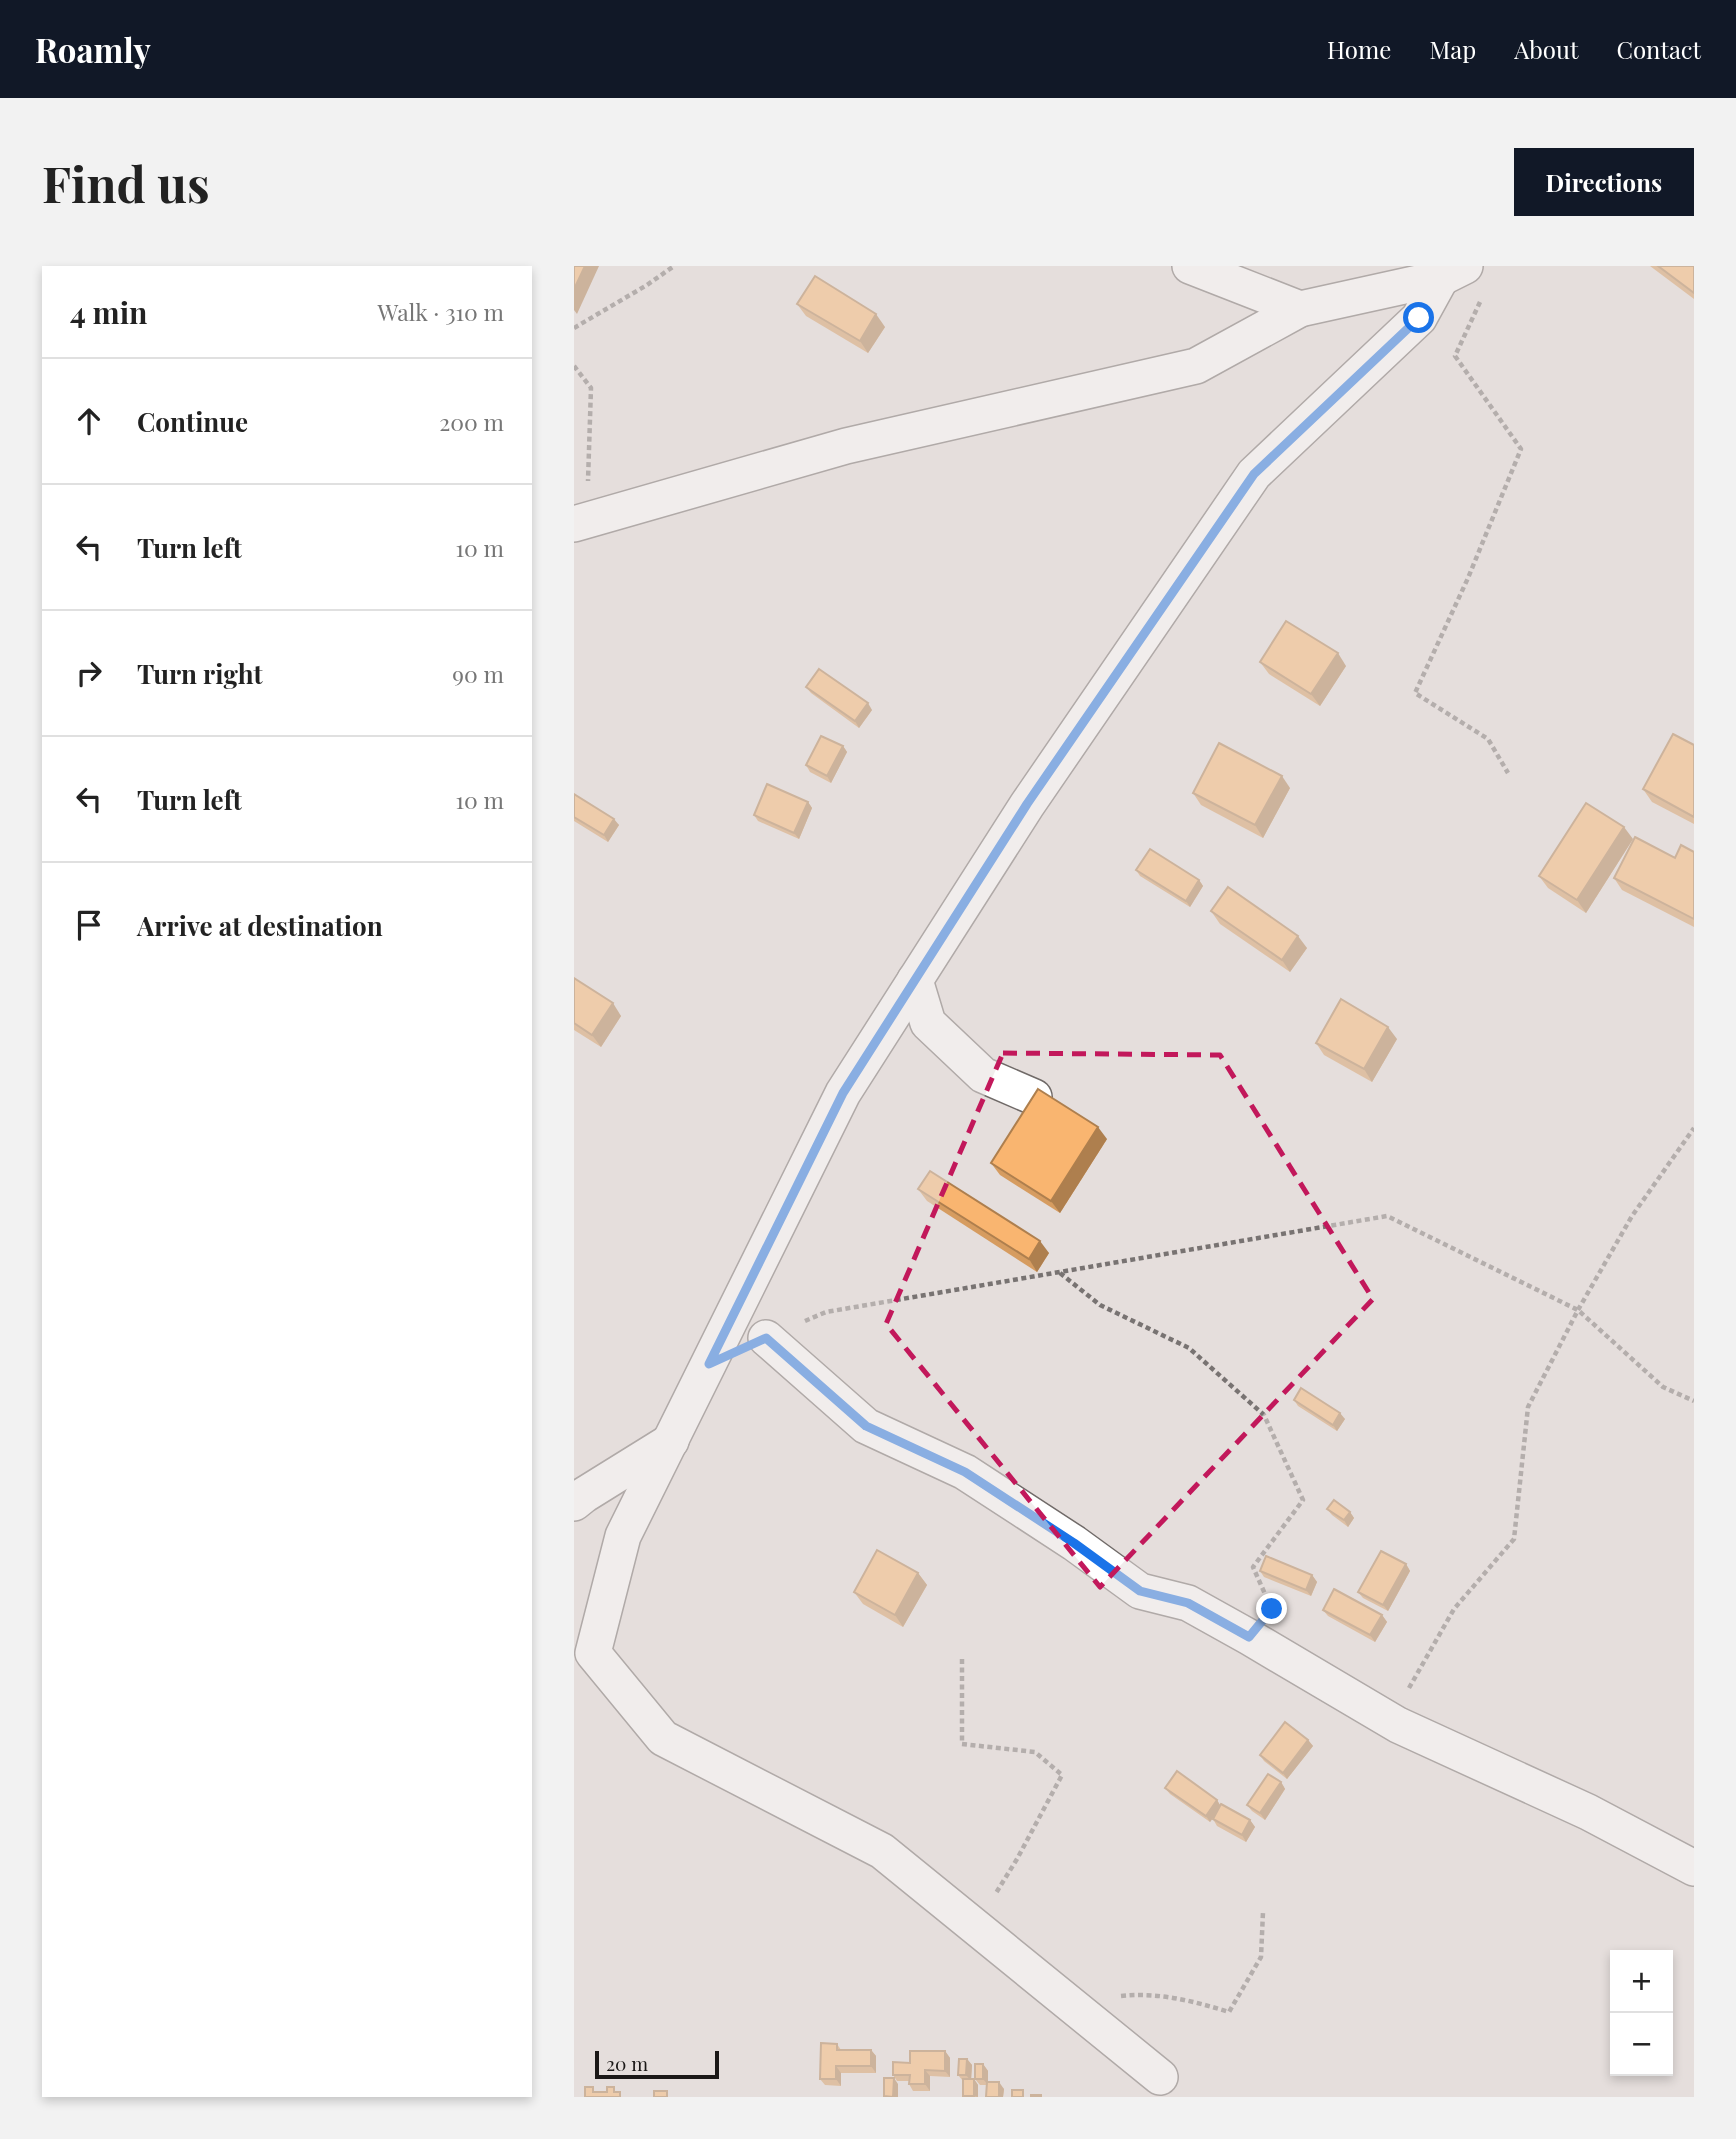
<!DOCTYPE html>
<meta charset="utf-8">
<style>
body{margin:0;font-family:"Playfair Display",serif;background:#f2f2f2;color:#222}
.controls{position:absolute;right:21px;bottom:21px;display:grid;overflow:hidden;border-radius:0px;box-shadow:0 4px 10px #0003}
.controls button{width:63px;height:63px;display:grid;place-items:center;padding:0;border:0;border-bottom:2px solid #e0e0e0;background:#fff;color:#222;font:35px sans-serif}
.scale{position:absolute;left:21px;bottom:18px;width:124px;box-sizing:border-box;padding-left:7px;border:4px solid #1b1817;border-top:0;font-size:19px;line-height:24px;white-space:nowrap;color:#1b1817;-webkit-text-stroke:5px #e5dedc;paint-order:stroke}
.stop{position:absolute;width:21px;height:21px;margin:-16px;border:5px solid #1a73e8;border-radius:50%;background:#fff}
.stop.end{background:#1a73e8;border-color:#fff;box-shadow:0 2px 7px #0008}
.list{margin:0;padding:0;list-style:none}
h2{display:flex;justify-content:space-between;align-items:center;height:91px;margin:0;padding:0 28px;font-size:30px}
h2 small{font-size:23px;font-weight:400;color:#767676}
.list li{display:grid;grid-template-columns:46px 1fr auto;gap:21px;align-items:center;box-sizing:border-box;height:126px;padding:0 28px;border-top:2px solid #e0e0e0}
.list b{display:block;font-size:26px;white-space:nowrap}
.list em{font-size:23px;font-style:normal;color:#767676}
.icon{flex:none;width:38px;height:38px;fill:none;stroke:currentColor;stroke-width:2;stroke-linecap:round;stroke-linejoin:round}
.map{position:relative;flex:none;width:1120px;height:1831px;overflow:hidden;border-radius:0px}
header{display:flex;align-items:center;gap:42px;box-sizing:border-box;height:98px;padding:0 35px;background:#111827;color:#fff}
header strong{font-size:33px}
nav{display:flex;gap:38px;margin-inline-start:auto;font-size:24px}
.intro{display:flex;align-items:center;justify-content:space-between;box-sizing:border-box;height:168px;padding:0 42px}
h1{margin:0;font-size:49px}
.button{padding:18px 32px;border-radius:0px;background:#111827;color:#fff;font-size:24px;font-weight:700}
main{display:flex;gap:42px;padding:0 42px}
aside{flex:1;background:#fff;border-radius:0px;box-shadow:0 4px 10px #0003}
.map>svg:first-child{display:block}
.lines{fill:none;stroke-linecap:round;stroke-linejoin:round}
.street-casing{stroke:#706a68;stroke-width:38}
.path{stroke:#787372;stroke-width:4.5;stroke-dasharray:5 3.5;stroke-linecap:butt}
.street{stroke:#fff;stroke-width:35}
.wall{fill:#d69c60}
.shaded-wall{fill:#ae7f4e}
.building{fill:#f9b570;stroke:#ae7f4e;stroke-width:2}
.route{stroke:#1a73e8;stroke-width:9}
.marked{fill:none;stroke:#c2185b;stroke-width:5;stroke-dasharray:14 9;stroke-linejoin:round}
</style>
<header>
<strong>Roamly</strong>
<nav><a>Home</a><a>Map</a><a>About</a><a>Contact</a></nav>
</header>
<div class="intro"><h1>Find us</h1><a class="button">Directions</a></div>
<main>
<aside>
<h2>4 min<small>Walk · 310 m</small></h2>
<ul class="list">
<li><svg class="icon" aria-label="ahead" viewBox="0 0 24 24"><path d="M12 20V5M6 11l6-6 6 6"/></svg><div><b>Continue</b></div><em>200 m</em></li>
<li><svg class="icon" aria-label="left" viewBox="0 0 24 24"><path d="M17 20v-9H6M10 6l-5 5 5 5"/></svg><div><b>Turn left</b></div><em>10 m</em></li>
<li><svg class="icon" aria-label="right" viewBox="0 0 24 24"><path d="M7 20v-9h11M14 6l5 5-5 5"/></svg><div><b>Turn right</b></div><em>90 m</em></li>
<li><svg class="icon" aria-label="left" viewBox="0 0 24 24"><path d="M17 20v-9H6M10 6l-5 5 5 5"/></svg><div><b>Turn left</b></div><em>10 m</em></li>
<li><svg class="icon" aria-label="arrive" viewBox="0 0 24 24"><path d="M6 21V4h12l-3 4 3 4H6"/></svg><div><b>Arrive at destination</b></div></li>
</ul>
</aside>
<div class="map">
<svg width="1120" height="1831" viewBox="0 0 1120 1831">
<rect width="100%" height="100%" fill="#e5dedc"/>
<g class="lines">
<defs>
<g id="street">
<path d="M 616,0 L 726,43"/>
<path d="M 0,258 L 272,180 L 622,100 L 726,43 L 867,12 L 891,0"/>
<path d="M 341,714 L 354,757 L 409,809 L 460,831"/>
<path d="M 192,1072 L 292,1160 L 391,1206 L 500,1277 L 566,1325 L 614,1337 L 675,1371 L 824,1459 L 1014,1546 L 1120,1602"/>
<path d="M 0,1237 L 10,1229 L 97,1175"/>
<path d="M 586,1811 L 308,1585 L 89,1472 L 19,1387 L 49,1270 L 269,827 L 453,539 L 680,208 L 845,52 L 867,12"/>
</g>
</defs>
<use href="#street" class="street-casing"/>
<g class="path">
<path d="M 906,36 L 881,90 L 947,183 L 894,312 L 841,427 L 914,473 L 934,507"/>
<path d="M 0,62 L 73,19 L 100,0"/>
<path d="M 0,100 L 17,122 L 14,215"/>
<path d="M 486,1007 L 526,1039 L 615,1082 L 690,1149 L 729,1234 L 679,1301 L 695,1337"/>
<path d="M 231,1055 L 252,1046 L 813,950 L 1004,1044 L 1089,1121 L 1120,1135"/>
<path d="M 388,1393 L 388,1478 L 461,1486 L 488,1509 L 443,1593 L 422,1627"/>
<path d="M 835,1422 L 880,1343 L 940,1273 L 954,1141 L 1004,1044 L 1058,950 L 1120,862"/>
<path d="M 547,1730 C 585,1726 619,1735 655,1746 L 687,1691 L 689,1646"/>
</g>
<use href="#street" class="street"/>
</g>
<g class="wall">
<path d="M 1076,0 L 1120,0 L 1120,33 Z"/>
<path d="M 223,38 L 311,61 L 294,87 L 232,50 Z"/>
<path d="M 686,396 L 772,400 L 746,440 L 695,408 Z"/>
<path d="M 232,421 L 298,444 L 285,462 L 237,427 Z"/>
<path d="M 1120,479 L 1120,558 L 1078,536 L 1069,523 Z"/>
<path d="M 269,480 L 273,486 L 257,517 L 236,506 L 232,499 Z"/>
<path d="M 716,522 L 689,572 L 627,539 L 619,527 Z"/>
<path d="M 0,528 L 45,559 L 34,576 L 0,555 Z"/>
<path d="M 234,536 L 238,542 L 225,573 L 184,555 L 180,549 Z"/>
<path d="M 1059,573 L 1012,647 L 974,622 L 965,610 Z"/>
<path d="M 1120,586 L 1120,661 L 1048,624 L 1040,612 Z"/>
<path d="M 562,604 L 625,614 L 629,620 L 616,641 L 566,610 Z"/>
<path d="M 637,645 L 733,682 L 716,706 L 646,658 Z"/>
<path d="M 0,712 L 47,750 L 27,781 L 0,764 Z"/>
<path d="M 823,773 L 798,816 L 750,789 L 742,777 Z"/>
<path d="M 533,873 L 486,947 L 426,909 L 417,897 Z"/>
<path d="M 344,923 L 475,987 L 463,1006 L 353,935 Z"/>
<path d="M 720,1134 L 771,1153 L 763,1165 L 724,1140 Z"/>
<path d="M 753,1243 L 776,1246 L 780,1252 L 774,1261 L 758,1249 Z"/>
<path d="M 832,1298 L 836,1305 L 814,1345 L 789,1332 L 784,1326 Z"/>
<path d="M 686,1305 L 738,1309 L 743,1316 L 737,1330 L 690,1311 Z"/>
<path d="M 344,1307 L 353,1319 L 329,1361 L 289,1338 L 280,1326 Z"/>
<path d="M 749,1344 L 808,1349 L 813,1356 L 801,1376 L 754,1350 Z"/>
<path d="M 734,1474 L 739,1480 L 713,1513 L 690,1495 L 686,1489 Z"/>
<path d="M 707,1516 L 711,1523 L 691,1554 L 678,1545 L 673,1539 Z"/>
<path d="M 591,1522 L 643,1534 L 646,1539 L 676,1554 L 681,1561 L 672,1576 L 643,1560 L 639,1553 L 640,1551 L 636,1556 L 596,1528 Z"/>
<path d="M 263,1778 L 267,1784 L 297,1784 L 302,1790 L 302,1807 L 267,1807 L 267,1820 L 251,1819 L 246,1813 Z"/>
<path d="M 371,1785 L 376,1792 L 376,1811 L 356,1810 L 356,1825 L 339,1825 L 335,1818 L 335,1815 L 323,1815 L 319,1809 Z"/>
<path d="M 393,1793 L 398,1799 L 397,1813 L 400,1813 L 404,1819 L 404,1831 L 390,1831 L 389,1830 L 389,1815 L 384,1809 Z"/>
<path d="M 409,1798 L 414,1805 L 414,1816 L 430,1823 L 429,1831 L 412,1831 L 413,1819 L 406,1819 L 401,1813 Z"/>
</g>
<g class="shaded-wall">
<path d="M 11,0 L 25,0 L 3,48 L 0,44 L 0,23 Z"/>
<path d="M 302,48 L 311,61 L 294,87 L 286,75 Z"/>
<path d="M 764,387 L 772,400 L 746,440 L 737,428 Z"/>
<path d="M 294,437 L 298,444 L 285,462 L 281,455 Z"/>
<path d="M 269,480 L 273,486 L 257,517 L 253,510 Z"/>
<path d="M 708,510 L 716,522 L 689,572 L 681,559 Z"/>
<path d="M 234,536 L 238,542 L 225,573 L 220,567 Z"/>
<path d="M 40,553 L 45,559 L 34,576 L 30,569 Z"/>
<path d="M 1050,561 L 1059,573 L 1012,647 L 1003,634 Z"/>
<path d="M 625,614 L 629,620 L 616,641 L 612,635 Z"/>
<path d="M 724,670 L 733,682 L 716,706 L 708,694 Z"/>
<path d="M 39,737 L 47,750 L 27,781 L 18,769 Z"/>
<path d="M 814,761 L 823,773 L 798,816 L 790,803 Z"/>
<path d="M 524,861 L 533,873 L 486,947 L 477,935 Z"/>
<path d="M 466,975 L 475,987 L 463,1006 L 455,993 Z"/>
<path d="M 766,1147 L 771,1153 L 763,1165 L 759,1159 Z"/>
<path d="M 776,1246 L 780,1252 L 774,1261 L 770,1254 Z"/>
<path d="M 832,1298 L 836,1305 L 814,1345 L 809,1339 Z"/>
<path d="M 344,1307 L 353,1319 L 329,1361 L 321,1349 Z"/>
<path d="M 738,1309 L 743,1316 L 737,1330 L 732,1324 Z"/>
<path d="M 808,1349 L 813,1356 L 801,1376 L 796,1369 Z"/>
<path d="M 734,1474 L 739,1480 L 713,1513 L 709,1507 Z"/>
<path d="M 707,1516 L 711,1523 L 691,1554 L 686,1547 Z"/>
<path d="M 643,1534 L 647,1541 L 636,1556 L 632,1550 Z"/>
<path d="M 676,1554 L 681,1561 L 672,1576 L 668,1569 Z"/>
<path d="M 297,1784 L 302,1790 L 302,1807 L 297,1800 Z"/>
<path d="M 371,1785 L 376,1792 L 376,1811 L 371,1805 Z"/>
<path d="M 393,1793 L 398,1799 L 397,1815 L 392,1809 Z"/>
<path d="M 409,1798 L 414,1805 L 414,1819 L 409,1813 Z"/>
<path d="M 262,1800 L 267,1807 L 267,1820 L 262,1813 Z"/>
<path d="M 351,1804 L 356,1810 L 356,1825 L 351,1818 Z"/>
<path d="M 320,1812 L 324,1818 L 324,1831 L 319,1831 Z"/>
<path d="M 400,1813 L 404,1819 L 404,1831 L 400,1830 Z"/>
<path d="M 425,1816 L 430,1823 L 429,1831 L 425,1831 Z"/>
</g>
<g class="building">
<path d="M 0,0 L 11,0 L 0,23 Z"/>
<path d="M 1084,0 L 1120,0 L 1120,27 Z"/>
<path d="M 241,10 L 302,48 L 286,75 L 223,38 Z"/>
<path d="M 712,355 L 764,387 L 737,428 L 686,396 Z"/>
<path d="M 245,403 L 294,437 L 281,455 L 232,421 Z"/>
<path d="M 1099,468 L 1120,479 L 1120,551 L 1069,523 Z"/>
<path d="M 247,470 L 269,480 L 253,510 L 232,499 Z"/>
<path d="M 645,477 L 708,510 L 681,559 L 619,527 Z"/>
<path d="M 193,518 L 234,536 L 220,567 L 180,549 Z"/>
<path d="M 0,528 L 40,553 L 30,569 L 0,551 Z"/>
<path d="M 1012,537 L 1050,561 L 1003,634 L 965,610 Z"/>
<path d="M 1061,571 L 1101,592 L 1107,579 L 1120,586 L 1120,653 L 1040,612 Z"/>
<path d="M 576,583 L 625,614 L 612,635 L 562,604 Z"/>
<path d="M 654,621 L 724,670 L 708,694 L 637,645 Z"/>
<path d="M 0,712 L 39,737 L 18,769 L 0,757 Z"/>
<path d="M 767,733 L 814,761 L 790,803 L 742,777 Z"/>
<path d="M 464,823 L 524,861 L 477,935 L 417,897 Z"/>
<path d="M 356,905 L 466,975 L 455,993 L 344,923 Z"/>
<path d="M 727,1122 L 766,1147 L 759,1159 L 720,1134 Z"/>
<path d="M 760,1234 L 776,1246 L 770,1254 L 753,1243 Z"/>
<path d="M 303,1284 L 344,1307 L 321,1349 L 280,1326 Z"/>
<path d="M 807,1285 L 832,1298 L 809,1339 L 784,1326 Z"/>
<path d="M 692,1290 L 738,1309 L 732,1324 L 686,1305 Z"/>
<path d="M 760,1323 L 808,1349 L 796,1369 L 749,1344 Z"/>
<path d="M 711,1456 L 734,1474 L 709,1507 L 686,1489 Z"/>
<path d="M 603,1505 L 643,1534 L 632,1550 L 591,1522 Z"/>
<path d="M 694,1508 L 707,1516 L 686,1547 L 673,1539 Z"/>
<path d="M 647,1538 L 676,1554 L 668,1569 L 639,1553 Z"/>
<path d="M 247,1777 L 263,1778 L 263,1784 L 297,1784 L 297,1800 L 262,1800 L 262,1813 L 246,1813 Z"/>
<path d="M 336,1785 L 371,1785 L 371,1805 L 351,1804 L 351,1818 L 335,1818 L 336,1809 L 319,1809 L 319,1796 L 336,1797 Z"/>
<path d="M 385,1793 L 393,1793 L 392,1809 L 384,1809 Z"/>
<rect x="401" y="1798" width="8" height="15"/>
<path d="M 310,1812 L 320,1812 L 319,1831 L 310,1830 Z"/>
<rect x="389" y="1813" width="11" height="17"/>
<path d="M 413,1816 L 425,1816 L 425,1831 L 412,1831 Z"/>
<path d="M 11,1821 L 19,1821 L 19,1826 L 33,1826 L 33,1821 L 40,1821 L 40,1826 L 46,1826 L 46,1831 L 11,1831 Z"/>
<rect x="438" y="1824" width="11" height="7"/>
<rect x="80" y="1825" width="13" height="6"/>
<rect x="457" y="1829" width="10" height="2"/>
</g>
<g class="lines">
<path class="route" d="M 698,1343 L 675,1371 L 614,1337 L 566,1325 L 500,1277 L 391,1206 L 292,1160 L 192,1072 L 135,1098 L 269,827 L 453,538 L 680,208 L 845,52"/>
</g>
<path d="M0 0H1120V1831H0ZM 429,787 L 646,789 L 799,1033 L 526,1321 L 312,1058 Z" fill="#e5dedc" fill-opacity=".55" fill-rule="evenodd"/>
<path class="marked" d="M 429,787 L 646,789 L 799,1033 L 526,1321 L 312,1058 Z"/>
</svg>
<div class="controls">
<button>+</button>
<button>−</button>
</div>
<div class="scale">20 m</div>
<div class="stop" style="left:845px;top:52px"></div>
<div class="stop end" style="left:698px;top:1343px"></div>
</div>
</main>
